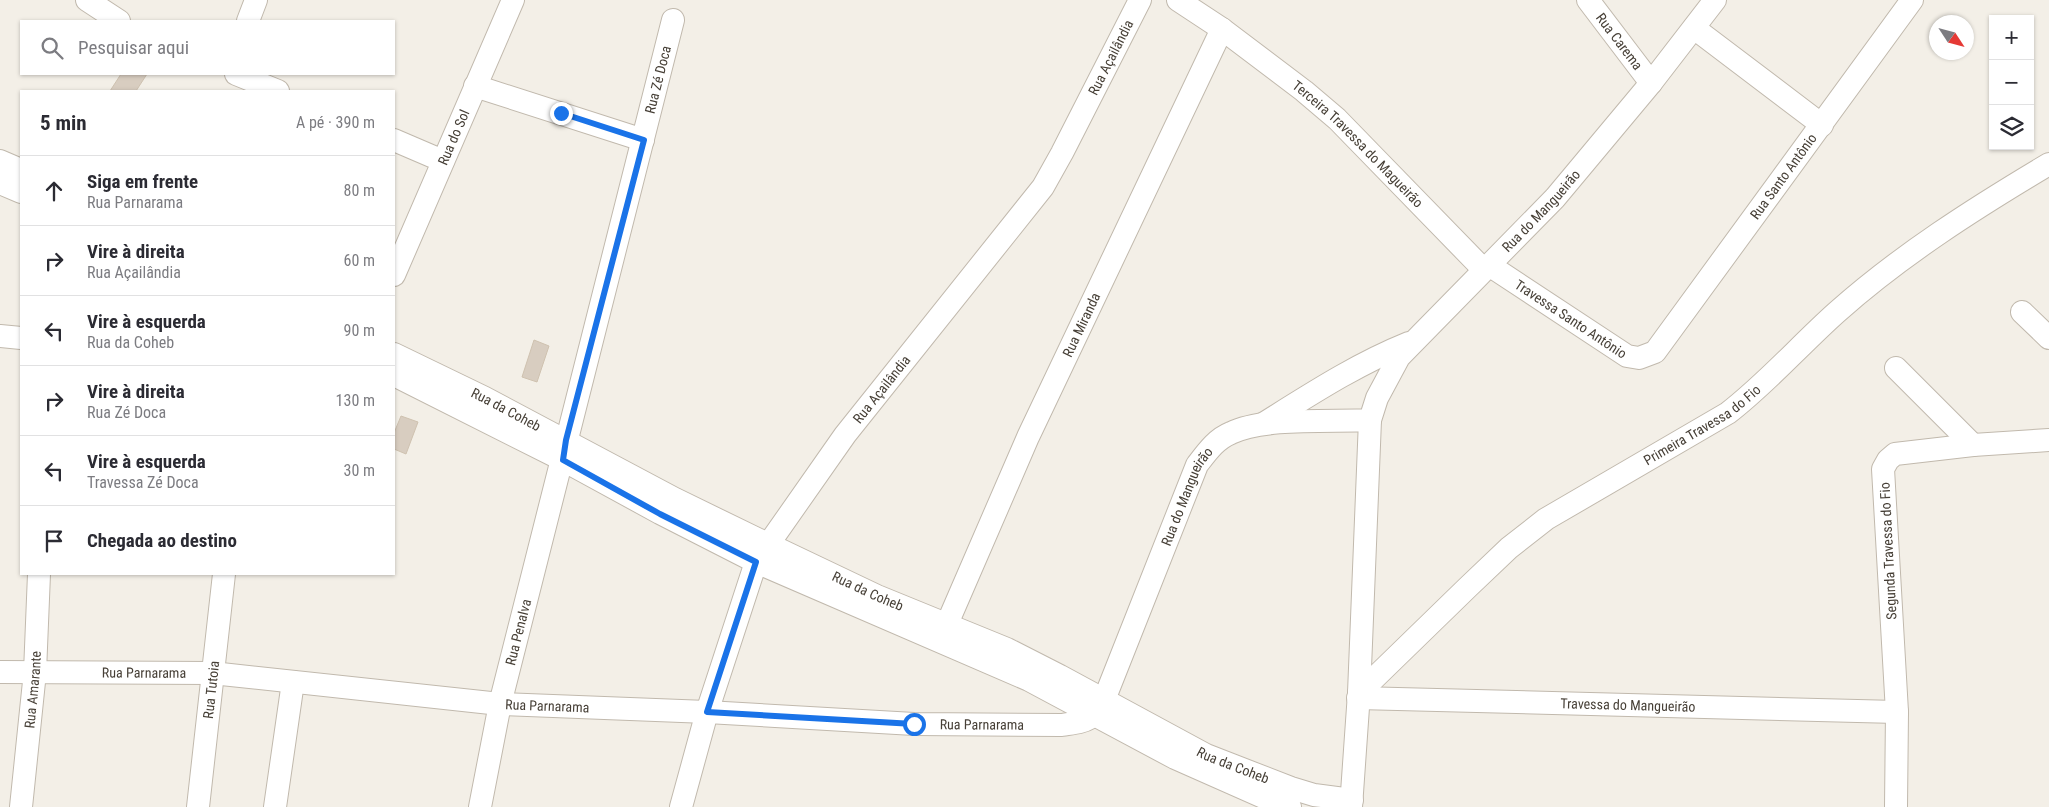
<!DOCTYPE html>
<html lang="pt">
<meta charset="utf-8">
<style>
body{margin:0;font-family:"Roboto Condensed",sans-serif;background:#f2f2f3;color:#2b2b33}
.controls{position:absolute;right:15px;top:15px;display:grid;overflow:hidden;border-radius:0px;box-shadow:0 1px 4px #0004}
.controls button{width:45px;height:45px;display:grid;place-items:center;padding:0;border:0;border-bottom:1px solid #e1e1e2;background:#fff;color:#2b2b33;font:25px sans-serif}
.compass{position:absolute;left:1929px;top:15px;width:45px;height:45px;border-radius:50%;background:#fff;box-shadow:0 1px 4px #0004;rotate:126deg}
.stop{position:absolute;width:15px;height:15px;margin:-11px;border:4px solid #1a73e8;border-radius:50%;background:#fff}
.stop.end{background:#1a73e8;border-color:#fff;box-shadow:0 1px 5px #0008}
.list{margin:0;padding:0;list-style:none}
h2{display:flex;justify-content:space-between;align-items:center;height:65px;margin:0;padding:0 20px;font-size:21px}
h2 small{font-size:16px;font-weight:400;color:#7c7c81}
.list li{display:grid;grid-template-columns:32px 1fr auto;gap:15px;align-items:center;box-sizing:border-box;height:70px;padding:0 20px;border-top:1px solid #e1e1e2}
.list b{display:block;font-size:19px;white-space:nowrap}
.list p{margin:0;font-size:16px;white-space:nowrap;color:#7c7c81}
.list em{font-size:16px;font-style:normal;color:#7c7c81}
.icon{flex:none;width:28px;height:28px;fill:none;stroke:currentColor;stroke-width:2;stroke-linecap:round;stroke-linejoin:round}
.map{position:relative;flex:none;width:2049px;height:807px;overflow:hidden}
.search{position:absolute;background:#fff;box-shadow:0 1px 4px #0004;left:20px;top:20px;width:375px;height:55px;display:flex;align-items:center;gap:12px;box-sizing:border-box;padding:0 18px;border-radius:0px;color:#7c7c81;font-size:19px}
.panel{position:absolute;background:#fff;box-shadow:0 1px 4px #0004;left:20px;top:90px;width:375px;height:485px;border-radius:0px}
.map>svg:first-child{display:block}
.building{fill:#d8cdc0;stroke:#cfc2b0}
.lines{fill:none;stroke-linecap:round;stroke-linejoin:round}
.minor-casing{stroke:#c1b9ad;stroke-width:24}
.minor{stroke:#fff;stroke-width:22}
.route{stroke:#1a73e8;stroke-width:6}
.labels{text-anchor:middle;stroke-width:5;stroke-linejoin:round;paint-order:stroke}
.street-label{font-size:14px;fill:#463f36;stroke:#fff}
</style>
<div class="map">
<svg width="2049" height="807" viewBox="0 0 2049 807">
<rect width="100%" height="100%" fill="#f3efe7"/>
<g class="building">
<path d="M 121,74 L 147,74 L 136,91 L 110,91 Z"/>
<path d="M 534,340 L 549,346 L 537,382 L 522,377 Z"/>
<path d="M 401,416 L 418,422 L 406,454 L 394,449 L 394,433 Z"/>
</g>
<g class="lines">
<defs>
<g id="minor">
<path d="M 87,0 L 119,21"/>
<path id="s1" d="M 1178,0 L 1222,29 L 1304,91 L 1337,119 L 1484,270"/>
<path id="s2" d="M 1588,0 L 1651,83"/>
<path d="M 248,21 L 256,0"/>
<path d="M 1694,28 L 1822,125"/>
<path d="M 236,74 L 278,91"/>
<path d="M 475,86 L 643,140"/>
<path d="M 394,140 L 443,161"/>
<path d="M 0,161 L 21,170"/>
<path d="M 0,183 L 21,192"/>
<path id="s3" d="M 1489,265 L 1627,356 L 1639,358 L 1655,352 L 1912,0"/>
<path id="s4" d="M 394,275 L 513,0"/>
<path d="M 2022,312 L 2049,338"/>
<path d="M 0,336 L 21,338"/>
<path id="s5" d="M 394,354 L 485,398 L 675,499 L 753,537 L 877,596 L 1007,649 L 1060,676 L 1206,755 L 1291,788 L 1314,795 L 1352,800"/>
<path d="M 1896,368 L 1973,445"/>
<path d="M 394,375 L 563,460 L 660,513 L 756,562 L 1029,680 L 1175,758 L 1270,800 L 1290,807"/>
<path d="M 1263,424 C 1311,394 1357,364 1409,343"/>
<path id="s6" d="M 947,624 L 1028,437 L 1222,29"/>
<path id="s7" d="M 0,672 L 212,673 L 500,704 L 707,712 L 914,724 L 1062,725 C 1087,721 1091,722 1104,700 L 1197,465 C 1207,452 1216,439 1231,433 C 1263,417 1333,422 1370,420 L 1377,398 L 1399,357 L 1555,198 L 1651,83 L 1715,0"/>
<path id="s8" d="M 1359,693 L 1468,587 L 1509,548 L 1546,519 L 1728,413 C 1767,383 1800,345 1837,312 C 1901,255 1975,208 2049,164"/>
<path id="s9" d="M 1358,698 L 1897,712"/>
<path id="s10" d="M 21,807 L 35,672 L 39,574"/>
<path id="s11" d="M 198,807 L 224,574"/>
<path d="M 275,807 L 293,682"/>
<path id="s12" d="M 480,807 L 500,704 L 673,20"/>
<path id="s13" d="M 681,807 L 707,712 L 756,562 L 845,435 L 1043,187 L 1062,153 L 1140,0"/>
<path d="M 1351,807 L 1359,693 L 1370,420"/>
<path d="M 1896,807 L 1897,712 L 1883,469 L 1888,460 L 1895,454 L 1973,445 L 2049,440"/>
</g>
</defs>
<use href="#minor" class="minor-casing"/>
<use href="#minor" class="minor"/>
</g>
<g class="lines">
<path class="route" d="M 561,113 L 644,140 L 566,440 L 563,460 L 660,514 L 756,562 L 707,712 L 914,724"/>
</g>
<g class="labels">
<g class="street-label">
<text dy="5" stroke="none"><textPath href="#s2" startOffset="52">Rua Carema</textPath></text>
<text dy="5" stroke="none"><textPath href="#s13" startOffset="875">Rua Açailândia</textPath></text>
<text dy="5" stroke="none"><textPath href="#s12" startOffset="749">Rua Zé Doca</textPath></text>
<text dy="5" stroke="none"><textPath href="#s4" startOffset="150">Rua do Sol</textPath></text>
<text dy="5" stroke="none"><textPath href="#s1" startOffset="231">Terceira Travessa do Magueirão</textPath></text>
<text dy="5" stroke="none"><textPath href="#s3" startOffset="412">Rua Santo Antônio</textPath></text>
<text dy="5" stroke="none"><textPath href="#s7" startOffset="1830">Rua do Mangueirão</textPath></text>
<text dy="5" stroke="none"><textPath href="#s3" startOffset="98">Travessa Santo Antônio</textPath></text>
<text dy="5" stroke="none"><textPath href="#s6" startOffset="328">Rua Miranda</textPath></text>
<text dy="5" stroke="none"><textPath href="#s13" startOffset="470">Rua Açailândia</textPath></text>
<text dy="5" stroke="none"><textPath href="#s5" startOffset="125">Rua da Coheb</textPath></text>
<text dy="5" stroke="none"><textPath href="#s8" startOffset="438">Primeira Travessa do Fio</textPath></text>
<text dy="5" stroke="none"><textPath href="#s7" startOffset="1336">Rua do Mangueirão</textPath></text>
<text transform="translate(1888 551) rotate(-93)" y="5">Segunda Travessa do Fio</text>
<text dy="5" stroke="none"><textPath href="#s5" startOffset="530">Rua da Coheb</textPath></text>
<text dy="5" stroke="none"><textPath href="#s12" startOffset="179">Rua Penalva</textPath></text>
<text dy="5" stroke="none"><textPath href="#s7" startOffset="144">Rua Parnarama</textPath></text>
<text dy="5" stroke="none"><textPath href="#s11" startOffset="118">Rua Tutoia</textPath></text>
<text dy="5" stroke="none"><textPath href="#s10" startOffset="118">Rua Amarante</textPath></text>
<text dy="5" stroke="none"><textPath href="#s9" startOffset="270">Travessa do Mangueirão</textPath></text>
<text dy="5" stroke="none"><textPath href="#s7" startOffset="549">Rua Parnarama</textPath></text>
<text dy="5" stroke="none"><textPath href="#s7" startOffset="984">Rua Parnarama</textPath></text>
<text dy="5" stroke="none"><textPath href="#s5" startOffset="935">Rua da Coheb</textPath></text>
</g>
</g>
</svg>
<div class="controls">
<button>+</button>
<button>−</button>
<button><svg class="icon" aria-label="layers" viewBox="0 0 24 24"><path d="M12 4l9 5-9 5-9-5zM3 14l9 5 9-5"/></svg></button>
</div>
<svg class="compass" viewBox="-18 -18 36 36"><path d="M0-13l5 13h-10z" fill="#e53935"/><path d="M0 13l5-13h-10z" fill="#7c7c81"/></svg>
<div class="stop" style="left:914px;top:724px"></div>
<div class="stop end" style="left:561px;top:113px"></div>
<div class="search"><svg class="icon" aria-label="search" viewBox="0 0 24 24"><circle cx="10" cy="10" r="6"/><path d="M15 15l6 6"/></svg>Pesquisar aqui</div>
<section class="panel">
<h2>5 min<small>A pé · 390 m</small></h2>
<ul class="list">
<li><svg class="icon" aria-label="ahead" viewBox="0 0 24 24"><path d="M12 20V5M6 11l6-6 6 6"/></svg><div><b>Siga em frente</b><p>Rua Parnarama</p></div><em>80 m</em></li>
<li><svg class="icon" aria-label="right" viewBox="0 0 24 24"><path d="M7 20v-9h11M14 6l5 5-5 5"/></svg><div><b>Vire à direita</b><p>Rua Açailândia</p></div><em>60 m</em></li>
<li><svg class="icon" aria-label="left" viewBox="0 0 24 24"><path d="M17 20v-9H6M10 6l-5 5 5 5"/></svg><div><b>Vire à esquerda</b><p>Rua da Coheb</p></div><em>90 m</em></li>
<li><svg class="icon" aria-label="right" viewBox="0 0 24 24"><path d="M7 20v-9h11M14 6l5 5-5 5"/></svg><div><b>Vire à direita</b><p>Rua Zé Doca</p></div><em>130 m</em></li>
<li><svg class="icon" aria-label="left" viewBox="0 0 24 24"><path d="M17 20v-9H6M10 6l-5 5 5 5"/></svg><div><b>Vire à esquerda</b><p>Travessa Zé Doca</p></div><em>30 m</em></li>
<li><svg class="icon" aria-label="arrive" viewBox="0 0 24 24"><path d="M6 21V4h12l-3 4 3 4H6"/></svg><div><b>Chegada ao destino</b></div></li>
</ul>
</section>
</div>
